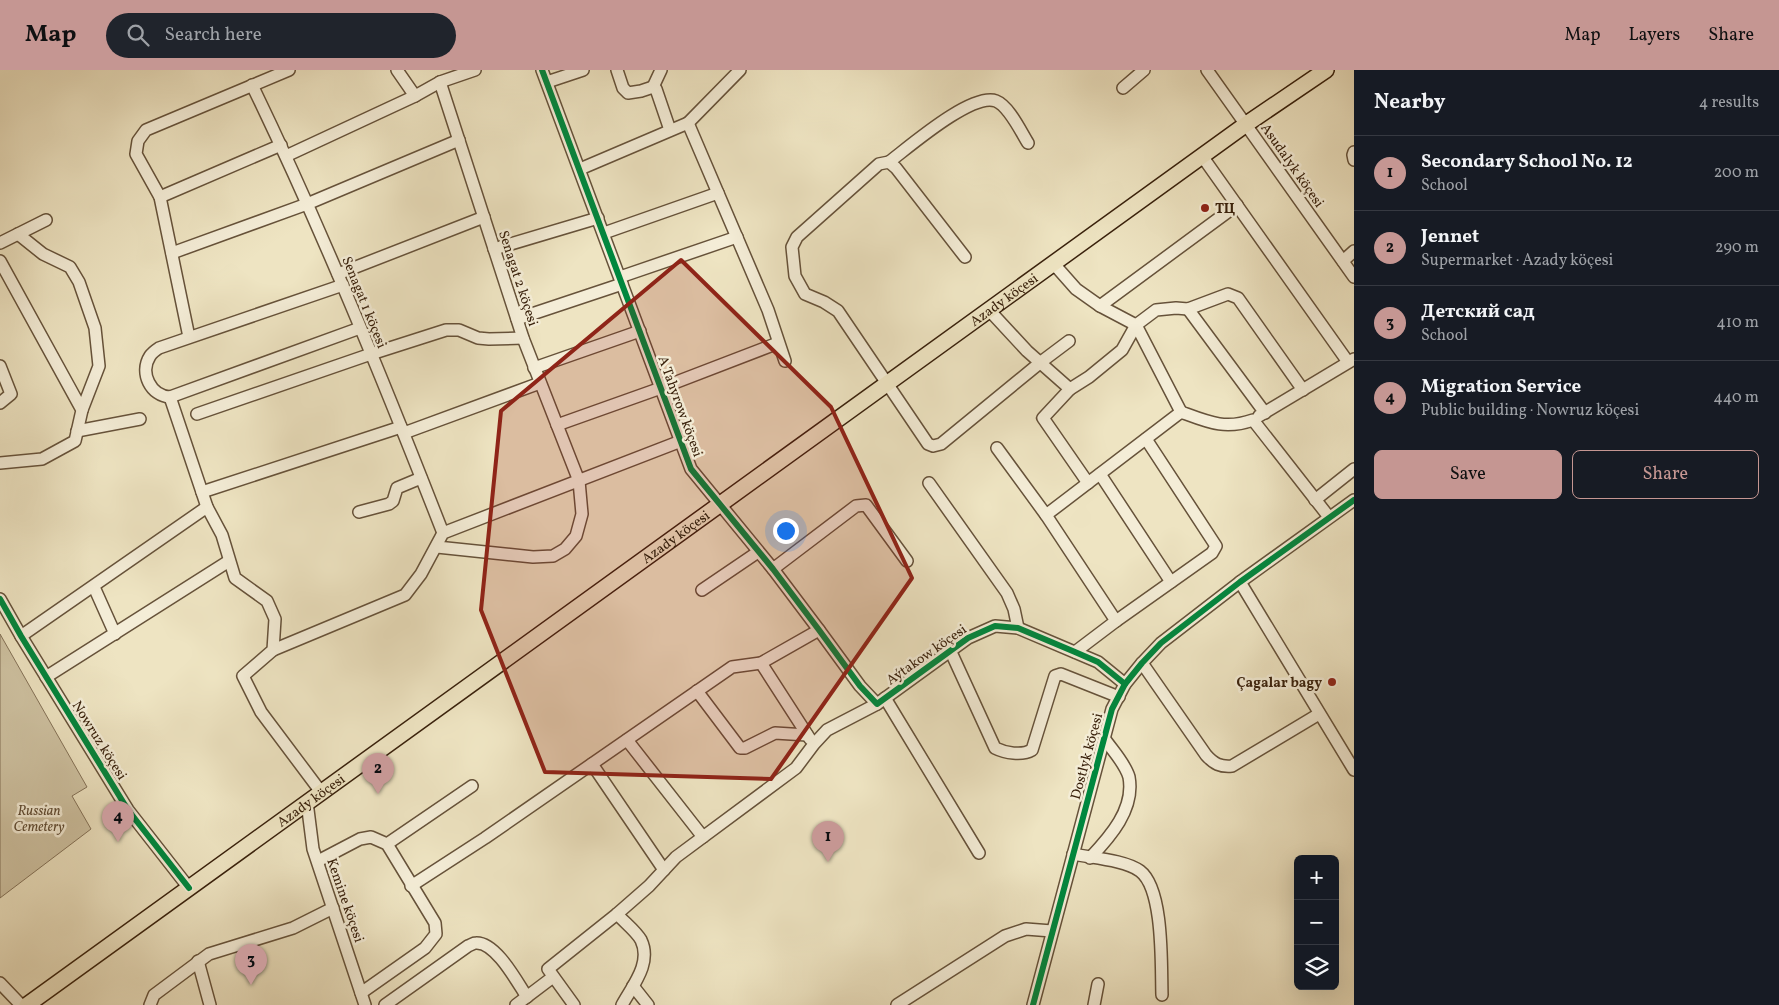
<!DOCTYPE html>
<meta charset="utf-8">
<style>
body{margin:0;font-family:Vollkorn,serif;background:#20242c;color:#f1f3f6}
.controls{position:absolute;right:15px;bottom:15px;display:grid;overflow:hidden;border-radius:8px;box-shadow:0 5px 20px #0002}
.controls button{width:45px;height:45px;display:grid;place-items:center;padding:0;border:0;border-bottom:1px solid #363941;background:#171b24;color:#f1f3f6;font:25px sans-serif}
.you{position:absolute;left:785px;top:460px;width:18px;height:18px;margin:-12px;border:4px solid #fff;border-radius:50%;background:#1a73e8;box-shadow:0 0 0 8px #1a73e833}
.badge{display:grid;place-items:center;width:32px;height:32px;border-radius:50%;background:#c59692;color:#111;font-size:16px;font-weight:700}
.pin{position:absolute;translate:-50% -41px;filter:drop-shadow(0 1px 2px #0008)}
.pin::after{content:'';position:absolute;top:26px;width:18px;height:15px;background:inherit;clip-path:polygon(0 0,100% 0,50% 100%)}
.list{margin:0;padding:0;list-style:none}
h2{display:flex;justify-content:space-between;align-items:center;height:65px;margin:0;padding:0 20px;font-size:21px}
h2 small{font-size:16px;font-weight:400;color:#9ea1a6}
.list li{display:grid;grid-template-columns:32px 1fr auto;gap:15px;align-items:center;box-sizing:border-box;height:75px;padding:0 20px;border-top:1px solid #363941}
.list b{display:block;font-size:19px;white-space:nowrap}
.list p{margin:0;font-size:16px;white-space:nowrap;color:#9ea1a6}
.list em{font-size:16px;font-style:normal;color:#9ea1a6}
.actions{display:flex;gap:10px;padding:15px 20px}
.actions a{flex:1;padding:11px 0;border:1px solid #c59692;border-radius:8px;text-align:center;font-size:18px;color:#c59692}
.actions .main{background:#c59692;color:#111}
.icon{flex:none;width:28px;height:28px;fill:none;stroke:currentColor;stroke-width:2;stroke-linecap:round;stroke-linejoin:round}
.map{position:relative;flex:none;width:1354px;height:935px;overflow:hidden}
header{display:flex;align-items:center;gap:30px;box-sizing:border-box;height:70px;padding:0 25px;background:#c59692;color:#111}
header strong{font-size:24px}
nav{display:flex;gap:28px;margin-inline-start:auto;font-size:18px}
.search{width:350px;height:45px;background:#20242c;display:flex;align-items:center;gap:12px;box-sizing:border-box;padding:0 18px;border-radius:28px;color:#9ea1a6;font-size:19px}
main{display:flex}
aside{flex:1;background:#171b24}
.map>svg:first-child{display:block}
.green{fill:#cfc3a3;stroke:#847258}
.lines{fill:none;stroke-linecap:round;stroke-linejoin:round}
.minor-casing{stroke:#66523a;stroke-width:14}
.major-casing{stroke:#39210c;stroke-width:18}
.minor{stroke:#f4edd7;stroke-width:11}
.major{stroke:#eee4c2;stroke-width:15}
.cycleway-casing{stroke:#f4edd7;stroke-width:9}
.cycleway{stroke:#00873e;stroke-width:6}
.marked{fill:#8f2418;fill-opacity:0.2;stroke:#8f2418;stroke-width:4;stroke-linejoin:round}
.poi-dot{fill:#8f2418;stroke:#f4edd7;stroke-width:2}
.labels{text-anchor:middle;stroke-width:5;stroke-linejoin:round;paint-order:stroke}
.street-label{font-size:14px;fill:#39210c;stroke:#f4edd7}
.poi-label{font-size:14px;font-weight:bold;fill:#39210c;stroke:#f4edd7;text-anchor:start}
.park-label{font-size:14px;font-style:italic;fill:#5e4a32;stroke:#f4edd7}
</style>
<header>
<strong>Map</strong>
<div class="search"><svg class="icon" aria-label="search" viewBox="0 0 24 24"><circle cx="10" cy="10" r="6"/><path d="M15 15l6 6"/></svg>Search here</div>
<nav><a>Map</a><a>Layers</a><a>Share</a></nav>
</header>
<main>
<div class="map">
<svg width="1354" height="935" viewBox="0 0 1354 935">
<rect width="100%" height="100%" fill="#eee4c2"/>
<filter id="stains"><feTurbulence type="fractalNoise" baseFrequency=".004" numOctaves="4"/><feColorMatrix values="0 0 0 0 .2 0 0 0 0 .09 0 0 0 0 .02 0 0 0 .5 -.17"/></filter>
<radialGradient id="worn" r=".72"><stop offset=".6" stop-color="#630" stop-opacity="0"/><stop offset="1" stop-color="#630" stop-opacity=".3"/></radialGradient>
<path class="green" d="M 0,564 L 87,717 L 72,726 L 91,759 L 0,828 Z"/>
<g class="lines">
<defs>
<g id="minor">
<path d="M 397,0 L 415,26"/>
<path d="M 542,0 L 691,399 L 773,499 L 819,560 L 860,616 L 877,634"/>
<path d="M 617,0 L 623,18 L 628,23 L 641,21 L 653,17 L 656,19 L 670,60"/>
<path d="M 1207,0 L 1354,207"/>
<path d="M 547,12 L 583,0"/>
<path d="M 252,15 C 323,162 384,312 443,463"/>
<path d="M 653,17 L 661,0"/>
<path d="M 1123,18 L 1144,0"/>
<path d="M 688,53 L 740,0"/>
<path d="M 1354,82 L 1353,85 L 1354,90"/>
<path d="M 286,86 L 415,26 L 440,12 L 475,0"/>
<path d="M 1202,86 L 1348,292"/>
<path d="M 889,92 C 909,77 972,22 996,31 C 1009,36 1021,62 1028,73"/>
<path d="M 580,99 L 688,53 L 768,240 L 785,291"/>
<path d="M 160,127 L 281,75"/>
<path d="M 604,163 L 718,123"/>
<path d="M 18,164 L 43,184 L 70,197 L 79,212 L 95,258 L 99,296 L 82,340"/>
<path d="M 0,173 L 46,150"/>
<path d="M 494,179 L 598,148"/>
<path d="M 172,183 L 307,134 L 459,70"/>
<path d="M 965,187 L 896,98 L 889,92 L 879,94 L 797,167 L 792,177 L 795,206 L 805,224 L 824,232 L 838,241 L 928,374 L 933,376 L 941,374 L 1041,292 L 1069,271"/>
<path d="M 0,191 L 82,340 L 75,371 L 42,389 L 0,393"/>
<path d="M 1343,191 L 1354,181"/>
<path d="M 1053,193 L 1076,219 L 1100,236 L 1136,255 L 1156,240 L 1176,238 L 1188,239 L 1228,224 L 1238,228 L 1303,320"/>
<path d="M 338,204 L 484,147"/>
<path d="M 620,207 L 737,167"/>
<path d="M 343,215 L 159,278 C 156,280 152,283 150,286 C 139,303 151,326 170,327 L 360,258"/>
<path d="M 1100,236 L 1237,135"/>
<path d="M 1188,239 L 1265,343"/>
<path d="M 989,240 L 1027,281 L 1070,319 L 1089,307 L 1122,280 L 1136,255"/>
<path d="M 517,249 L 622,214"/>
<path d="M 1136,255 L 1181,342"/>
<path d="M 189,267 L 160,127 L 136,84 L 138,71 L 146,60 L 289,0"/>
<path d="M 0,296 L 11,324 L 0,333"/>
<path d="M 534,298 L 640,261"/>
<path d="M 1070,319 L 1043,348 L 1088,413"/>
<path d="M 170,327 L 207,437 L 222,465 L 235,508 L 267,531 L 275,549 L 273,580 L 243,606 L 261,642 L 321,722"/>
<path d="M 197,344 L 371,284 L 446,260 L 459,260 L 478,268 L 489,269 L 523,268"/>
<path d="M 1259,346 L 1354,289"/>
<path d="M 557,355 L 661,318 L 778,273"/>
<path d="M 77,361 L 140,349"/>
<path d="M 404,363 L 540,313"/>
<path d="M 997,378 L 1046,445"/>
<path d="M 1100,404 L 1171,512"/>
<path d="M 929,413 L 1007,523 L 1014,539 L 1018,558"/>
<path d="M 202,422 L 401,357"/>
<path d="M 1315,430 L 1354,399"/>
<path d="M 359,442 L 389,434 L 393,431 L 397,418 L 421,408"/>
<path d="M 437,477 L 533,487 L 553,486 L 565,479 L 576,466 L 582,444 L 579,411 L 523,268 L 440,12"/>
<path d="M 773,499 L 856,436 L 866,435 L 907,491"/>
<path d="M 1240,512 L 1354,700"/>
<path d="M 94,517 L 115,564"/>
<path d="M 702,520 L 758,482"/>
<path d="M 0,529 L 21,566 L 128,740 L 189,818"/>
<path d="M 1116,551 L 1212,483 L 1216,476 L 1146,369"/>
<path d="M 21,566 L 207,437"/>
<path d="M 273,580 L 405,525 L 421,504 L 443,463 L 681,371"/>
<path d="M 950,580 L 995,678 C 1005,683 1022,686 1032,680 L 1055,606 L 1061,604 L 1119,627"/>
<path d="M 1075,582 L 1116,551 L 1046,445 L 1181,342 C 1208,352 1225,360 1253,350 L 1329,447"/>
<path d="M 761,593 L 810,669"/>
<path d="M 1142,593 L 1206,685 C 1214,694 1220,697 1232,696 L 1319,644"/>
<path d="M 46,607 L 229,491"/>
<path d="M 697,621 L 740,678 L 745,678 L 775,663 L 807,665"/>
<path d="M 885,628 L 979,783"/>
<path d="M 627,670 L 703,767"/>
<path d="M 592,694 L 664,800"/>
<path d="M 307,732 L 313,779 L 365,935"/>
<path d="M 387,774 L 472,716"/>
<path d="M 1073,784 C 1092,788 1125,790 1140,801 C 1164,819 1161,896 1162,925"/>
<path d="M 1090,788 C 1110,767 1135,739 1129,707 C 1125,693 1112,680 1104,668"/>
<path d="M 318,791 L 360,769 L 371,767 L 387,774 L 435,853 L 436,864 L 425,878 L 361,923"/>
<path d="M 411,816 L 485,768 L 732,597 L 761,593 L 819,560"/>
<path d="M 617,844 C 624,852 636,861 641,870 C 652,893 633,915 622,935"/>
<path d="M 198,891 L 210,935"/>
<path d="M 0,913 L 21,935"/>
<path d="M 633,916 L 648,935"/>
<path d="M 150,935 L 154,925 L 209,884 L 293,858 L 333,838"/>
<path d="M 385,935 L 468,876 C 471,875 473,873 476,873 C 496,872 517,912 527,927"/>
<path d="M 516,935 L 553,907"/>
<path d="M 574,935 L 548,899 L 617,844 L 649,816 L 676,787 L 796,698 L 814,674 L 827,660 L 877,634 L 968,568 L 995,556 L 1018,558 L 1098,592 L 1125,614"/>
<path d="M 897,935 L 1005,866 L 1026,859 L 1052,861"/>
<path d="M 1033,935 L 1112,639 L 1125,614 L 1142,593 L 1161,573 L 1240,512 L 1354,430"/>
<path d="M 1094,935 L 1098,914"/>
</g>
<g id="major">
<path id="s1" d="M 27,935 L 1245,55 L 1326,0"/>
</g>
</defs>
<use href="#minor" class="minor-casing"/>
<use href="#major" class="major-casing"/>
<use href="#minor" class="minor"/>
<use href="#major" class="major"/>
<defs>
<g id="cycleway">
<path d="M 542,0 L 691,399 L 773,499 L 819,560 L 860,616 L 877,634 L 968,568 L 995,556 L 1018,558 L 1075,582 L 1098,592 L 1125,614"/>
<path d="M 0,529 L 21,566 L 128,740 L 189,818"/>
<path d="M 1033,935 L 1112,639 L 1125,614 L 1142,593 L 1161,573 L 1240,512 L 1354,430"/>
</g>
</defs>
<use href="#cycleway" class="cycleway-casing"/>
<use href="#cycleway" class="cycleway"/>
</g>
<path class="marked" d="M 681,190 L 831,337 L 912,508 L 771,709 L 545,702 L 481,540 L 501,341 Z"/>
<g class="poi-dot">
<circle cx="1205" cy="138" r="5"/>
<circle cx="1332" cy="612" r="5"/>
</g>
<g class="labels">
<g class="street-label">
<text transform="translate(1293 95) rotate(55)" y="5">Asudalyk köçesi</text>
<text transform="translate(519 208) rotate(72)" y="5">Senagat 2 köçesi</text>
<text dy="5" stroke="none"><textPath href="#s1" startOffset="1205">Azady köçesi</textPath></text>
<text transform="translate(365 232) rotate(68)" y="5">Senagat 1 köçesi</text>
<text transform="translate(681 336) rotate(70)" y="5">A Tahyrow köçesi</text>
<text dy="5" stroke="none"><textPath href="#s1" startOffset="800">Azady köçesi</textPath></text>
<text transform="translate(926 584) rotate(-35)" y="5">Aýtakow köçesi</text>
<text transform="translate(100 670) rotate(58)" y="5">Nowruz köçesi</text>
<text transform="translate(1086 686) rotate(-75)" y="5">Dostlyk köçesi</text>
<text dy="5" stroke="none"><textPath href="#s1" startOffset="350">Azady köçesi</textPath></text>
<text transform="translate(346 830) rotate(71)" y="5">Kemine köçesi</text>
</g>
<g class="poi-label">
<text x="1215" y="143">ТЦ</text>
<text x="1322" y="617" text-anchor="end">Çagalar bagy</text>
</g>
<g class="park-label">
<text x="39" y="745">Russian<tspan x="39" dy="16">Cemetery</tspan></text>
</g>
</g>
<rect width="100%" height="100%" filter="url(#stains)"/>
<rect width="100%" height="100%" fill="url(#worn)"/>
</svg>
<div class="controls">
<button>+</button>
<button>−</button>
<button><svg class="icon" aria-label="layers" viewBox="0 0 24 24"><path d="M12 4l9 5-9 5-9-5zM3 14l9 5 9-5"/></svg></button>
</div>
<div class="you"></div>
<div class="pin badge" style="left:828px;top:792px">1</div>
<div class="pin badge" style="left:378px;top:724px">2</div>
<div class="pin badge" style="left:251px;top:915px">3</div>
<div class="pin badge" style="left:118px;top:772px">4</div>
</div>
<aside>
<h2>Nearby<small>4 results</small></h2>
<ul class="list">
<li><span class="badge">1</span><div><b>Secondary School No. 12</b><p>School</p></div><em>200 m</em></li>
<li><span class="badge">2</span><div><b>Jennet</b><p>Supermarket · Azady köçesi</p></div><em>290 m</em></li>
<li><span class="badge">3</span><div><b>Детский сад</b><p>School</p></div><em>410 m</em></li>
<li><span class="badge">4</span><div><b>Migration Service</b><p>Public building · Nowruz köçesi</p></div><em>440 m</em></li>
</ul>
<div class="actions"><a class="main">Save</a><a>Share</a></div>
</aside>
</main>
